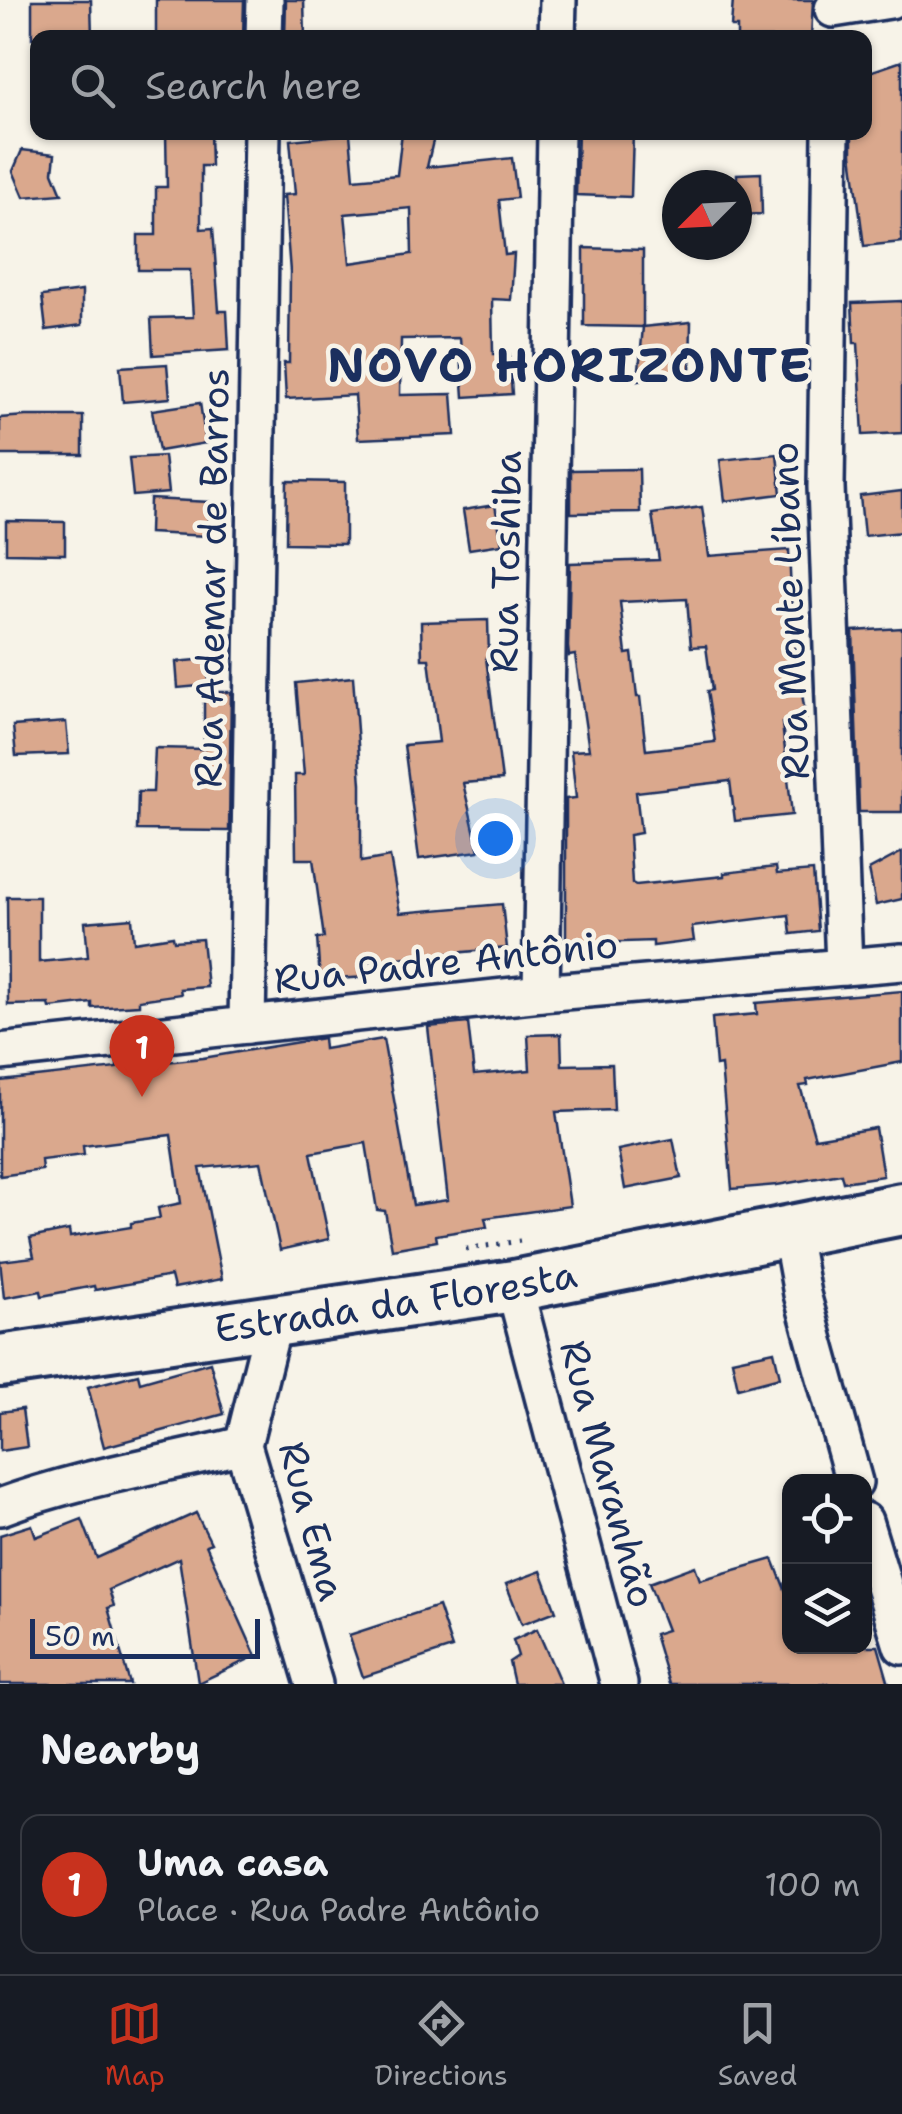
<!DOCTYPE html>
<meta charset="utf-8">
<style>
body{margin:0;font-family:"Shantell Sans",sans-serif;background:#242831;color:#f1f3f6}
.controls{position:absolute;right:30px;bottom:30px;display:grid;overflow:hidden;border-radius:20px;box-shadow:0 2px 8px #0004}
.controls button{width:90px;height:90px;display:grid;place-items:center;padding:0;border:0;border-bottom:2px solid #363941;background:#171b24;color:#f1f3f6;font:50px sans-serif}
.compass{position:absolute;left:662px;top:170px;width:90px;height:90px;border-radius:50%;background:#171b24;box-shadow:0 2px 8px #0004;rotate:246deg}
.scale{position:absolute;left:30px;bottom:25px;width:230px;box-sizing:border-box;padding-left:10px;border:5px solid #1b2f5e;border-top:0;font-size:28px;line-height:35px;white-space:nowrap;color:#1b2f5e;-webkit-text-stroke:8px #f7f3e8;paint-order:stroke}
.you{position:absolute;left:495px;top:838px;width:35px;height:35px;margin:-25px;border:8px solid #fff;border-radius:50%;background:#1a73e8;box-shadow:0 0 0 15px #1a73e833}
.badge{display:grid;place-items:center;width:65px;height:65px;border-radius:50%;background:#c8321e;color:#fff;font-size:32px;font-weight:700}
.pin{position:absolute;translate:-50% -82px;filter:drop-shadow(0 2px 5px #0008)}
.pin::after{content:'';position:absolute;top:52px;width:35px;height:30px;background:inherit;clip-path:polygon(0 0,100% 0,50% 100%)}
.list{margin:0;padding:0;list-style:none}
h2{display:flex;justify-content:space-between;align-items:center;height:130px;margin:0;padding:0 40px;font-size:42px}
h2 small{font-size:32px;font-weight:400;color:#9ea1a6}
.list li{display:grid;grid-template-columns:65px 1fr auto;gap:30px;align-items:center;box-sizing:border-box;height:140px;margin:0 20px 20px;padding:0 20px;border:2px solid #363941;border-radius:20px}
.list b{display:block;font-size:38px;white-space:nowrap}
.list p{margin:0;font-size:32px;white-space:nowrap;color:#9ea1a6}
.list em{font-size:32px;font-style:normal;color:#9ea1a6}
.icon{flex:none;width:55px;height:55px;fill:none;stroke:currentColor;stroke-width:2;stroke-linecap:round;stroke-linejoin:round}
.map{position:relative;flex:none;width:902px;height:1684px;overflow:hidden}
.search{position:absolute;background:#171b24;box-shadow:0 2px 8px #0004;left:30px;right:30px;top:30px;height:110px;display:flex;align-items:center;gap:25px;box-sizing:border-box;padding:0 35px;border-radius:20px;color:#9ea1a6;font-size:38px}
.sheet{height:290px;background:#171b24}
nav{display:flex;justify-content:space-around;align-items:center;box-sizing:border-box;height:140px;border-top:2px solid #363941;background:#171b24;font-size:28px;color:#9ea1a6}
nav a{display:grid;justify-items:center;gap:5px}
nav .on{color:#c8321e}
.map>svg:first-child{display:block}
.building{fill:#daa88d;stroke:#1b2f5e;stroke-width:2.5;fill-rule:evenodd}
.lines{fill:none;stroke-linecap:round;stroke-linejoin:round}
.street-casing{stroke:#1b2f5e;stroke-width:42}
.secondary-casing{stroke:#1b2f5e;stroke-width:58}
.path{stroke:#1b2f5e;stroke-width:5;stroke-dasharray:2.5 8;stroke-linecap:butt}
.street{stroke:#f7f3e8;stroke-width:35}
.secondary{stroke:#f7f3e8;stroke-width:50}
.labels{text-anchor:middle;stroke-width:9;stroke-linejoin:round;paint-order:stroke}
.street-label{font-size:38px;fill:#1b2f5e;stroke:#f7f3e8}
.district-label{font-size:48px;font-weight:bold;letter-spacing:2.5px;fill:#1b2f5e;stroke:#f7f3e8}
</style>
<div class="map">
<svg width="902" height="1684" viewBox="0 0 902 1684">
<rect width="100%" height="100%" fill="#f7f3e8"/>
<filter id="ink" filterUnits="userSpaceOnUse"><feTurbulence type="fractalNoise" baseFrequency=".01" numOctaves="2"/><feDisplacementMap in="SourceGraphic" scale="20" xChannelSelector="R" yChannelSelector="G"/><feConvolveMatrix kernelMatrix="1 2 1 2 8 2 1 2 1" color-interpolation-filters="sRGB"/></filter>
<g filter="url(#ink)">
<g class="building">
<path d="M 32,0 L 91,0 L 92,38 L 32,38 Z"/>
<path d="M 156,0 L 244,0 L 243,38 L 156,37 Z"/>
<path d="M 286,0 L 304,0 L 305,38 L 285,38 Z"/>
<path d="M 733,0 L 813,0 L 811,38 L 737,38 L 737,27 L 731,27 Z"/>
<path d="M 902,61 L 902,242 L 864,246 L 852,154 L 852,132 L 864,132 L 864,74 Z"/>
<path d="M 166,132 L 210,132 L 211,166 L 201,166 L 201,229 L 213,228 L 219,311 L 227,311 L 229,350 L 153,355 L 151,318 L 193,317 L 190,270 L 138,270 L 138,235 L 156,235 L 156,187 L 167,187 Z"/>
<path d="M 402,132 L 435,132 L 427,167 L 512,158 L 517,198 L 499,200 L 505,255 L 514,254 L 511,300 L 492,299 L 493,354 L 509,354 L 512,394 L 464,397 L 460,338 L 401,339 L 400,395 L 452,394 L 455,435 L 358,439 L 355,395 L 286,399 L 284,363 L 289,363 L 290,272 L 284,195 L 295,194 L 290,140 L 350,134 L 354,179 L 397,175 ZM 411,208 L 412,254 L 350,263 L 345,214 Z"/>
<path d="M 578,132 L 633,132 L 631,197 L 576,195 Z"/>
<path d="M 22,150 L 55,154 L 53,172 L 62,194 L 24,197 L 13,171 Z"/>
<path d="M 761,173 L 762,214 L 737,215 L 737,174 Z"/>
<path d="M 584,248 L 643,250 L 643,327 L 584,326 Z"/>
<path d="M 82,291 L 82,325 L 46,330 L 42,296 Z"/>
<path d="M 902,301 L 902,433 L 863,435 L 858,343 L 854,343 L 852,303 Z"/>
<path d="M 691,322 L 690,374 L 638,380 L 643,327 Z"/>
<path d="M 167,364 L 170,398 L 123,402 L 120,367 Z"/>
<path d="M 200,403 L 206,443 L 159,451 L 152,410 Z"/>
<path d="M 26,416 L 83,416 L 83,455 L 0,455 L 0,418 Z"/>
<path d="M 777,454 L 781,494 L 725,501 L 720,460 Z"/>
<path d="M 164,456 L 168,493 L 133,496 L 129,458 Z"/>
<path d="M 639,469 L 640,512 L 571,513 L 571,470 Z"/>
<path d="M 287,481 L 345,482 L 345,544 L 286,543 Z"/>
<path d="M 902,491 L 902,532 L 864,536 L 860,496 Z"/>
<path d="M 150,499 L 210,502 L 208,536 L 149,533 Z"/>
<path d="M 495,505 L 502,544 L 469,549 L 463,510 Z"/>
<path d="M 702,507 L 709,556 L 789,550 L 793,637 L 806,719 L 782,723 L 792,815 L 735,821 L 730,781 L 636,792 L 641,833 L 629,835 L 632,883 L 636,885 L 724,876 L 724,873 L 776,867 L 777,874 L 813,871 L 818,931 L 791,934 L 789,915 L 692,927 L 694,941 L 653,946 L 653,941 L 566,944 L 566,799 L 576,798 L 571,751 L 589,750 L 575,655 L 569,656 L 568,647 L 570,563 L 659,560 L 652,514 ZM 687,599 L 691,647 L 706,646 L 712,690 L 707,691 L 715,742 L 646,750 L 640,697 L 637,697 L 632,653 L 626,654 L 620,602 Z"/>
<path d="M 6,521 L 65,522 L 65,554 L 6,553 Z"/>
<path d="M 488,620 L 489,658 L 486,658 L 502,780 L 463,783 L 479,851 L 419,859 L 404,745 L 439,742 L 429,659 L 422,659 L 421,622 Z"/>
<path d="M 902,628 L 902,812 L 859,812 L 853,631 Z"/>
<path d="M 207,659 L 209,685 L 178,688 L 176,662 Z"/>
<path d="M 353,677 L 361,784 L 361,862 L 390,857 L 400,913 L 502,904 L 507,948 L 367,961 L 367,977 L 320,980 L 317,938 L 324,938 L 313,859 L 296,859 L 295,775 L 304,775 L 296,683 Z"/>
<path d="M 204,692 L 231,692 L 229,831 L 137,830 L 138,792 L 153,792 L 155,748 L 204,749 Z"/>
<path d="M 66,722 L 69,754 L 16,756 L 13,726 Z"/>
<path d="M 902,852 L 902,899 L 876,905 L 869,870 Z"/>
<path d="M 7,897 L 39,897 L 39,962 L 88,957 L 85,922 L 132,918 L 134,942 L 173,936 L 174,941 L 202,939 L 207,987 L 180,989 L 181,994 L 139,1000 L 139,1005 L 92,1008 L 92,1003 L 50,1008 L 49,1004 L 8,1005 Z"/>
<path d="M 902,991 L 902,1062 L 807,1080 L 808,1085 L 800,1086 L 815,1138 L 875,1128 L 883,1176 L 843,1182 L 841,1174 L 777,1185 L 732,1189 L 721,1065 L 716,1066 L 712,1018 L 757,1014 L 756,1003 Z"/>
<path d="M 468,1023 L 474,1075 L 530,1070 L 528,1035 L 561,1034 L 562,1065 L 612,1064 L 614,1110 L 556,1112 L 570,1206 L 485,1218 L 487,1227 L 436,1235 L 437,1241 L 392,1249 L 385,1211 L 377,1210 L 366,1143 L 311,1153 L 329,1239 L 280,1250 L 261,1162 L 200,1168 L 222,1279 L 174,1288 L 171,1276 L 95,1290 L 94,1286 L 42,1296 L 41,1291 L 4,1298 L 0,1261 L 34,1257 L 30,1238 L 69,1230 L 70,1237 L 131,1227 L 131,1223 L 160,1218 L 158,1208 L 181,1203 L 171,1135 L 83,1146 L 84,1155 L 41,1160 L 42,1170 L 0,1176 L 0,1081 L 117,1068 L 117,1061 L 156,1056 L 157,1063 L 203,1058 L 323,1038 L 324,1049 L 383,1039 L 413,1205 L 448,1200 L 428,1027 Z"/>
<path d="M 673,1139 L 681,1178 L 625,1189 L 618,1150 Z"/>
<path d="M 774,1351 L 780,1377 L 738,1388 L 732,1360 Z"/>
<path d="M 210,1362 L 224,1414 L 104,1447 L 88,1387 L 138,1374 L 140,1382 Z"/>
<path d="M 22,1409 L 27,1447 L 0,1451 L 0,1412 Z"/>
<path d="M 196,1513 L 211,1543 L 206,1545 L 256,1656 L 198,1683 L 179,1558 L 109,1590 L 114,1606 L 108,1608 L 130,1684 L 0,1684 L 0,1535 L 32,1525 L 36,1537 L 82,1519 L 97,1558 Z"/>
<path d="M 773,1559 L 790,1602 L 790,1646 L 878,1646 L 889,1684 L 669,1684 L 654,1634 L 667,1630 L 649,1583 L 695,1566 L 700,1580 Z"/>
<path d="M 541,1571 L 556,1611 L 522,1624 L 506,1584 Z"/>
<path d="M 438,1606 L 452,1648 L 363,1677 L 349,1635 Z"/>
<path d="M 537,1629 L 561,1684 L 514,1684 L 509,1662 L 518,1656 L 513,1640 Z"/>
</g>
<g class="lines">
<defs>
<g id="street">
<path d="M 833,9 L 890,0"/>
<path d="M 264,38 L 265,0"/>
<path d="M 557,38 L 558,0"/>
<path d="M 831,132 L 826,487 L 844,967"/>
<path d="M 541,993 L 556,132"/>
<path d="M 247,1025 L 262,132"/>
<path d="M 0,1052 L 541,993 L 902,962"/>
<path d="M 791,1234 L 802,1294 L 854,1482"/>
<path d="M 514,1286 L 619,1684"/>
<path d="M 274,1321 L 243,1445 L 314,1684"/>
<path d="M 0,1507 C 78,1478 162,1465 243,1445"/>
<path d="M 864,1521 L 902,1646"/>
</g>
<g id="secondary">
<path id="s1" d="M 0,1361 L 514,1286 L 902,1209"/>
</g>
</defs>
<use href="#street" class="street-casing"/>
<use href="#secondary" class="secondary-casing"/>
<path class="path" d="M 466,1249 L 520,1241"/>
<use href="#street" class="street"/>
<use href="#secondary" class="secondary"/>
</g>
</g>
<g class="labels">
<g class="street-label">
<text transform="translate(506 562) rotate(-89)" y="13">Rua Toshiba</text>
<text transform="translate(212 578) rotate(-89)" y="13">Rua Ademar de Barros</text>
<text transform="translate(790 611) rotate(-92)" y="13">Rua Monte Líbano</text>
<text transform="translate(446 962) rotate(-6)" y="13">Rua Padre Antônio</text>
<text dy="13" stroke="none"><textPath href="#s1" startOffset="400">Estrada da Floresta</textPath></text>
<text transform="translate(608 1474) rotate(75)" y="13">Rua Maranhão</text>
<text transform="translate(312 1521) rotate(75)" y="13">Rua Ema</text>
</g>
<g class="district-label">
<text x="570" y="382">NOVO HORIZONTE</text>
</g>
</g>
</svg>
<div class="controls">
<button><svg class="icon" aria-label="locate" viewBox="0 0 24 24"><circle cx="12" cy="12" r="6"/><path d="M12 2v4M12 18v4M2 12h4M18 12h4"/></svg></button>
<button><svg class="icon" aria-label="layers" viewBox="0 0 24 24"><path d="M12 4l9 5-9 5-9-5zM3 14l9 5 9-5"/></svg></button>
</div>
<svg class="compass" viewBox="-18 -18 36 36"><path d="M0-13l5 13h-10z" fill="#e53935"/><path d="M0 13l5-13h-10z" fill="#9ea1a6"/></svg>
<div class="scale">50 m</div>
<div class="you"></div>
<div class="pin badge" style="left:142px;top:1097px">1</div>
<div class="search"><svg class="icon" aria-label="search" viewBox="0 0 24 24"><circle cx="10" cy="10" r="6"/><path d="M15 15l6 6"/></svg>Search here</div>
</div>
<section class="sheet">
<h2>Nearby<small></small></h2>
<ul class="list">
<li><span class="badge">1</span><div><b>Uma casa</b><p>Place · Rua Padre Antônio</p></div><em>100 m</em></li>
</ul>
</section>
<nav>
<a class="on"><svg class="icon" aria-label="map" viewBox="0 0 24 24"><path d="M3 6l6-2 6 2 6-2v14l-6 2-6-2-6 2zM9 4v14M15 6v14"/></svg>Map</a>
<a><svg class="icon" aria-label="directions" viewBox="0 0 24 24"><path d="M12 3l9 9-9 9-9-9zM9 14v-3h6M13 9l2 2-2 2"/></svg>Directions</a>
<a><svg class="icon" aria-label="saved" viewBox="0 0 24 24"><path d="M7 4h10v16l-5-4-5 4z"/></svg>Saved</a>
</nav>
